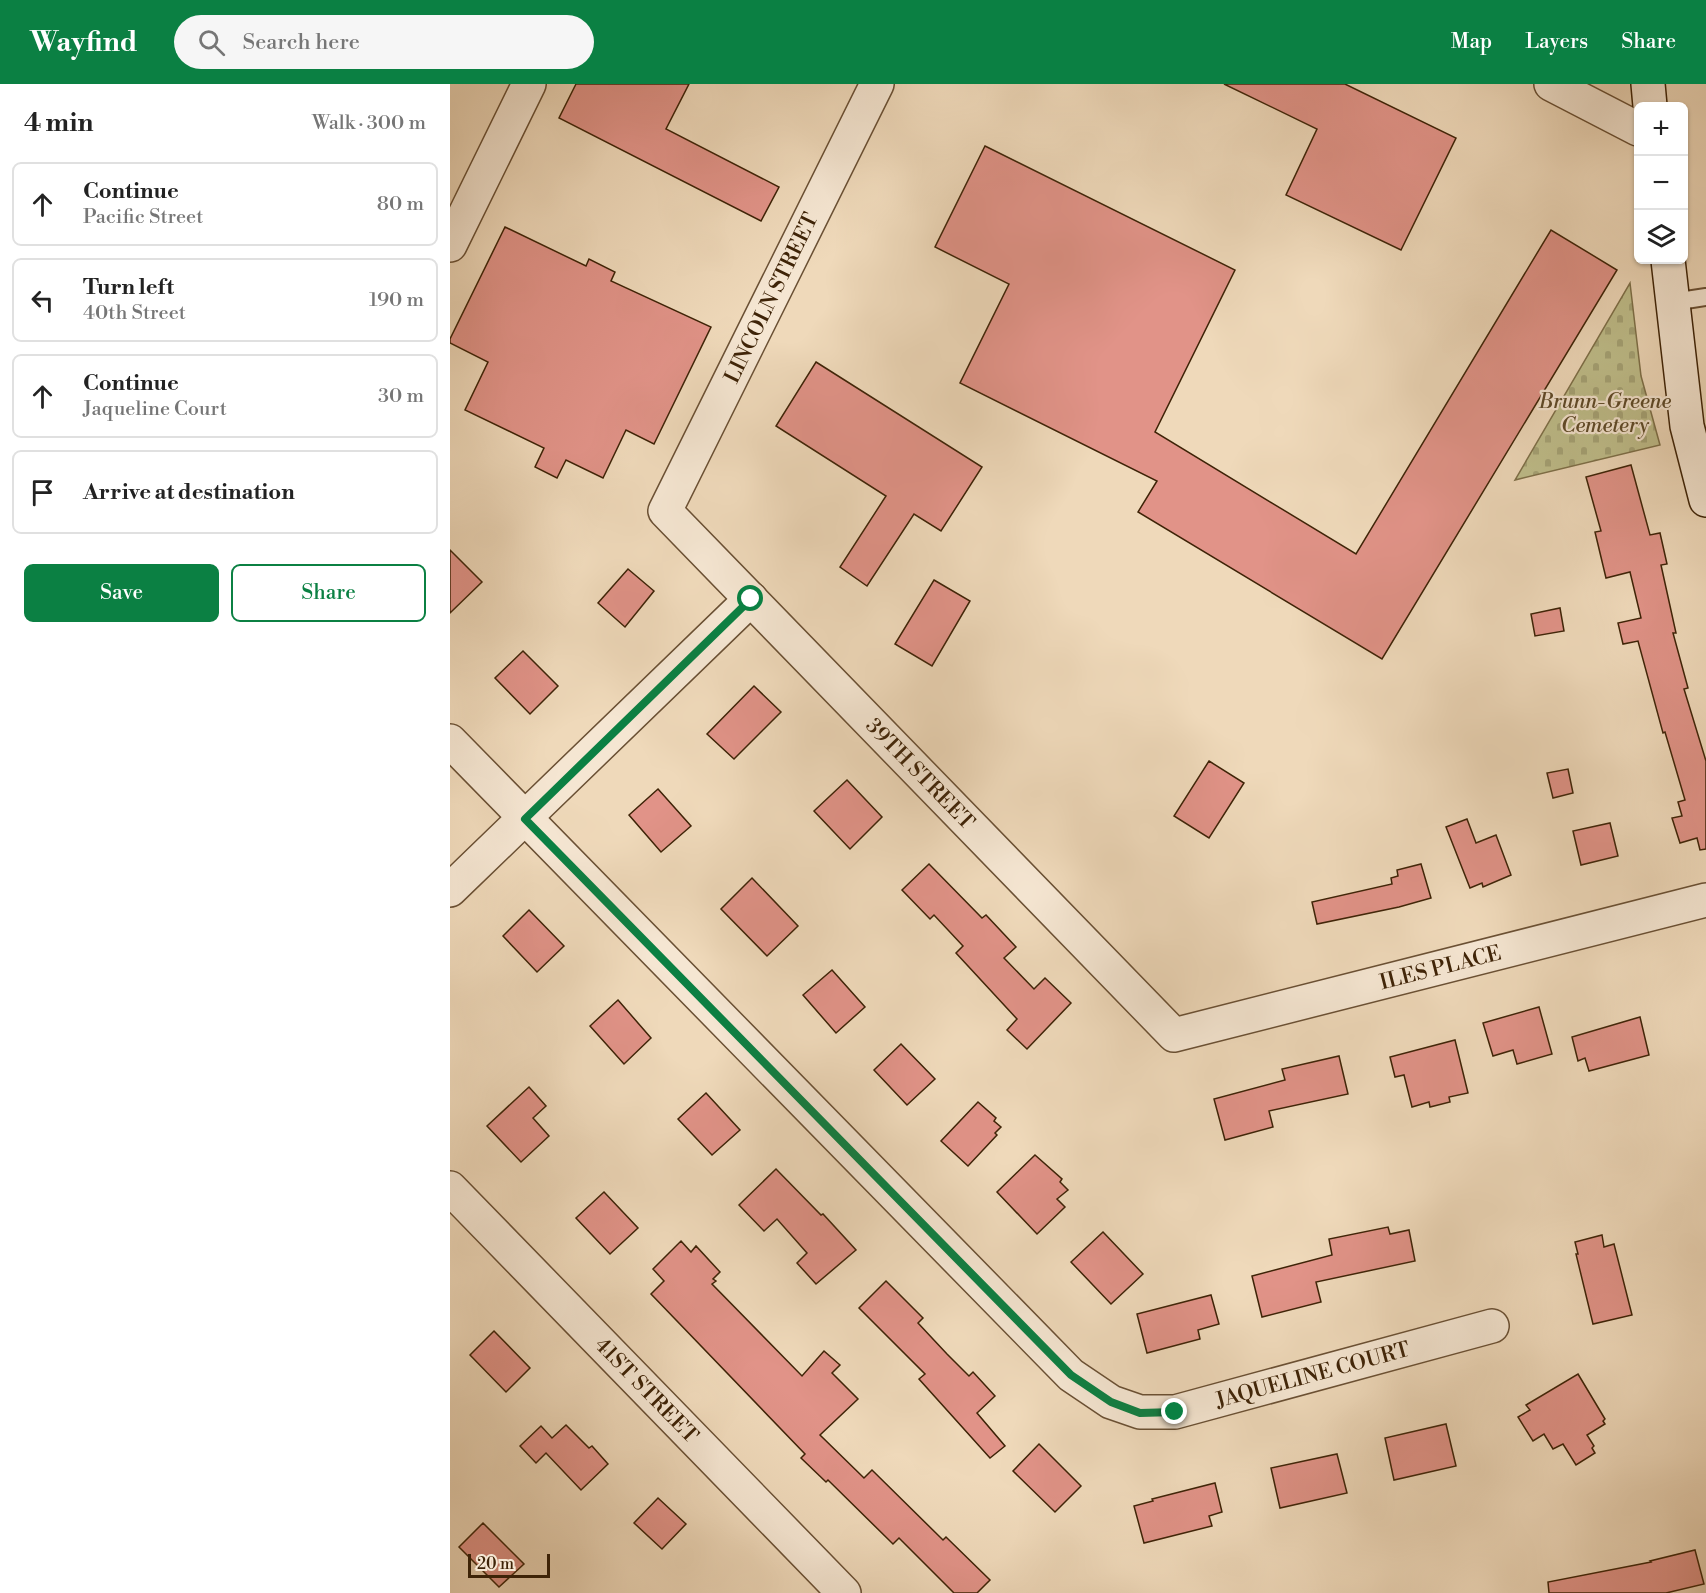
<!DOCTYPE html>
<meta charset="utf-8">
<style>
body{margin:0;font-family:"Libre Bodoni",serif;background:#f6f6f6;color:#222}
.controls{position:absolute;right:18px;top:18px;display:grid;overflow:hidden;border-radius:9px;box-shadow:0 2px 4px #0004}
.controls button{width:54px;height:54px;display:grid;place-items:center;padding:0;border:0;border-bottom:2px solid #e0e0e0;background:#fff;color:#222;font:30px sans-serif}
.scale{position:absolute;left:18px;bottom:15px;width:82px;box-sizing:border-box;padding-left:6px;border:3px solid #3e2307;border-top:0;font-size:16px;line-height:21px;white-space:nowrap;color:#3e2307;-webkit-text-stroke:4px #f5e6d2;paint-order:stroke}
.stop{position:absolute;width:18px;height:18px;margin:-14px;border:4px solid #0b8043;border-radius:50%;background:#fff}
.stop.end{background:#0b8043;border-color:#fff;box-shadow:0 2px 6px #0008}
.list{margin:0;padding:0;list-style:none}
h2{display:flex;justify-content:space-between;align-items:center;height:78px;margin:0;padding:0 24px;font-size:26px}
h2 small{font-size:20px;font-weight:400;color:#767676}
.list li{display:grid;grid-template-columns:39px 1fr auto;gap:18px;align-items:center;box-sizing:border-box;height:84px;margin:0 12px 12px;padding:0 12px;border:2px solid #e0e0e0;border-radius:9px}
.list b{display:block;font-size:22px;white-space:nowrap}
.list p{margin:0;font-size:20px;white-space:nowrap;color:#767676}
.list em{font-size:20px;font-style:normal;color:#767676}
.actions{display:flex;gap:12px;padding:18px 24px}
.actions a{flex:1;padding:14px 0;border:2px solid #0b8043;border-radius:9px;text-align:center;font-size:21px;color:#0b8043}
.actions .main{background:#0b8043;color:#fff}
.icon{flex:none;width:33px;height:33px;fill:none;stroke:currentColor;stroke-width:2;stroke-linecap:round;stroke-linejoin:round}
.map{position:relative;flex:none;width:1256px;height:1509px;overflow:hidden}
header{display:flex;align-items:center;gap:36px;box-sizing:border-box;height:84px;padding:0 30px;background:#0b8043;color:#fff}
header strong{font-size:28px}
nav{display:flex;gap:33px;margin-inline-start:auto;font-size:21px}
.search{width:420px;height:54px;background:#f6f6f6;display:flex;align-items:center;gap:15px;box-sizing:border-box;padding:0 21px;border-radius:33px;color:#767676;font-size:22px}
main{display:flex}
aside{flex:1;background:#fff}
.map>svg:first-child{display:block}
.cemetery{fill:url(#cemetery-stones);stroke:#7e7049;stroke-width:1.5}
.building{fill:#e19388;stroke:#3e2307;stroke-width:1.5}
.lines{fill:none;stroke-linecap:round;stroke-linejoin:round}
.lane-casing{stroke:#6a5034;stroke-width:20}
.street-casing{stroke:#6a5034;stroke-width:36}
.secondary-casing{stroke:#3e2307;stroke-width:36}
.lane{stroke:#f5e6d2;stroke-width:16}
.street{stroke:#f5e6d2;stroke-width:33}
.secondary{stroke:#f5e6d2;stroke-width:33}
.route{stroke:#0b8043;stroke-width:8}
.labels{text-anchor:middle;stroke-width:4.5;stroke-linejoin:round;paint-order:stroke}
.street-label{font-size:21px;fill:#3e2307;stroke:#f5e6d2}
.park-label{font-size:21px;font-style:italic;fill:#5e4a28;stroke:#f5e6d2}
</style>
<header>
<strong>Wayfind</strong>
<div class="search"><svg class="icon" aria-label="search" viewBox="0 0 24 24"><circle cx="10" cy="10" r="6"/><path d="M15 15l6 6"/></svg>Search here</div>
<nav><a>Map</a><a>Layers</a><a>Share</a></nav>
</header>
<main>
<aside>
<h2>4 min<small>Walk · 300 m</small></h2>
<ul class="list">
<li><svg class="icon" aria-label="ahead" viewBox="0 0 24 24"><path d="M12 20V5M6 11l6-6 6 6"/></svg><div><b>Continue</b><p>Pacific Street</p></div><em>80 m</em></li>
<li><svg class="icon" aria-label="left" viewBox="0 0 24 24"><path d="M17 20v-9H6M10 6l-5 5 5 5"/></svg><div><b>Turn left</b><p>40th Street</p></div><em>190 m</em></li>
<li><svg class="icon" aria-label="ahead" viewBox="0 0 24 24"><path d="M12 20V5M6 11l6-6 6 6"/></svg><div><b>Continue</b><p>Jaqueline Court</p></div><em>30 m</em></li>
<li><svg class="icon" aria-label="arrive" viewBox="0 0 24 24"><path d="M6 21V4h12l-3 4 3 4H6"/></svg><div><b>Arrive at destination</b></div></li>
</ul>
<div class="actions"><a class="main">Save</a><a>Share</a></div>
</aside>
<div class="map">
<svg width="1256" height="1509" viewBox="0 0 1256 1509">
<defs>
<pattern id="cemetery-stones" width="16" height="16" patternUnits="userSpaceOnUse" patternTransform="scale(1.5)"><rect width="16" height="16" fill="#bfbe8b"/><path d="M2 7V4a2 2 0 0 1 4 0v3zM10 15v-3a2 2 0 0 1 4 0v3z" fill="#a5a376"/></pattern>
</defs>
<rect width="100%" height="100%" fill="#efd9ba"/>
<filter id="stains"><feTurbulence type="fractalNoise" baseFrequency=".00333" numOctaves="4"/><feColorMatrix values="0 0 0 0 .2 0 0 0 0 .09 0 0 0 0 .02 0 0 0 .5 -.17"/></filter>
<radialGradient id="worn" r=".72"><stop offset=".6" stop-color="#630" stop-opacity="0"/><stop offset="1" stop-color="#630" stop-opacity=".3"/></radialGradient>
<path class="cemetery" d="M 1180,199 L 1191,292 L 1210,361 L 1065,396 Z"/>
<g class="building">
<path d="M 126,0 L 239,0 L 216,45 L 329,103 L 311,137 L 109,34 Z"/>
<path d="M 774,0 L 895,0 L 1006,54 L 951,166 L 836,111 L 867,45 Z"/>
<path d="M 535,62 L 785,186 L 705,348 L 906,470 L 1101,146 L 1167,186 L 932,575 L 688,428 L 707,397 L 510,299 L 559,200 L 485,163 Z"/>
<path d="M 55,143 L 136,182 L 139,175 L 165,188 L 161,197 L 261,243 L 204,360 L 176,346 L 153,394 L 116,376 L 107,394 L 85,383 L 94,364 L 15,326 L 38,278 L 0,259 L 0,255 Z"/>
<path d="M 366,278 L 532,383 L 491,447 L 464,430 L 417,502 L 390,483 L 436,412 L 326,342 Z"/>
<path d="M 1181,381 L 1200,451 L 1210,449 L 1217,480 L 1211,481 L 1226,549 L 1223,549 L 1238,604 L 1234,605 L 1256,677 L 1256,765 L 1250,766 L 1247,754 L 1230,759 L 1222,734 L 1232,732 L 1228,718 L 1235,716 L 1215,648 L 1213,649 L 1188,557 L 1173,560 L 1168,539 L 1191,534 L 1180,488 L 1156,494 L 1145,448 L 1151,447 L 1136,393 Z"/>
<path d="M 0,466 L 32,498 L 0,529 Z"/>
<path d="M 178,485 L 204,507 L 175,543 L 148,519 Z"/>
<path d="M 484,496 L 520,517 L 482,582 L 445,560 Z"/>
<path d="M 1110,524 L 1114,547 L 1085,552 L 1081,530 Z"/>
<path d="M 73,567 L 108,602 L 80,630 L 45,594 Z"/>
<path d="M 304,602 L 331,628 L 284,675 L 257,650 Z"/>
<path d="M 759,677 L 794,699 L 759,754 L 724,732 Z"/>
<path d="M 1118,685 L 1123,709 L 1103,714 L 1097,689 Z"/>
<path d="M 397,696 L 432,733 L 400,765 L 364,727 Z"/>
<path d="M 208,705 L 241,742 L 211,768 L 179,731 Z"/>
<path d="M 1017,735 L 1026,759 L 1046,751 L 1061,791 L 1033,803 L 1032,799 L 1020,804 L 996,743 Z"/>
<path d="M 1160,739 L 1168,772 L 1131,781 L 1123,747 Z"/>
<path d="M 479,780 L 532,834 L 536,831 L 566,863 L 554,874 L 584,905 L 595,894 L 621,919 L 577,965 L 557,946 L 567,935 L 506,869 L 513,862 L 484,831 L 480,835 L 452,806 Z"/>
<path d="M 971,780 L 981,814 L 949,823 L 867,840 L 862,818 L 942,800 L 941,794 L 948,792 L 947,786 Z"/>
<path d="M 302,794 L 348,842 L 317,872 L 271,825 Z"/>
<path d="M 79,826 L 114,862 L 87,888 L 53,852 Z"/>
<path d="M 382,886 L 415,923 L 386,949 L 353,911 Z"/>
<path d="M 168,916 L 201,954 L 174,980 L 140,942 Z"/>
<path d="M 1089,923 L 1102,970 L 1067,980 L 1063,966 L 1043,972 L 1033,939 Z"/>
<path d="M 1190,933 L 1199,971 L 1139,987 L 1135,974 L 1128,977 L 1122,953 Z"/>
<path d="M 1005,956 L 1018,1009 L 999,1013 L 1000,1018 L 980,1023 L 979,1018 L 962,1023 L 954,991 L 945,993 L 940,973 Z"/>
<path d="M 451,960 L 485,995 L 457,1021 L 424,986 Z"/>
<path d="M 889,972 L 898,1010 L 819,1027 L 823,1043 L 775,1056 L 764,1015 L 835,996 L 832,985 Z"/>
<path d="M 79,1003 L 96,1022 L 83,1034 L 99,1052 L 71,1078 L 37,1042 Z"/>
<path d="M 256,1009 L 290,1046 L 262,1071 L 228,1035 Z"/>
<path d="M 528,1018 L 546,1034 L 544,1037 L 551,1043 L 545,1049 L 547,1051 L 518,1082 L 491,1057 Z"/>
<path d="M 585,1071 L 612,1095 L 610,1098 L 618,1106 L 607,1115 L 615,1123 L 587,1150 L 547,1108 Z"/>
<path d="M 326,1085 L 371,1131 L 373,1130 L 406,1166 L 366,1200 L 347,1179 L 357,1169 L 327,1135 L 314,1147 L 289,1121 Z"/>
<path d="M 154,1108 L 188,1144 L 160,1170 L 126,1134 Z"/>
<path d="M 938,1143 L 940,1150 L 959,1146 L 965,1177 L 866,1198 L 871,1218 L 812,1233 L 802,1192 L 882,1171 L 879,1155 Z"/>
<path d="M 653,1148 L 693,1190 L 661,1220 L 621,1178 Z"/>
<path d="M 1152,1151 L 1154,1163 L 1164,1160 L 1182,1231 L 1143,1240 L 1126,1170 L 1128,1170 L 1125,1158 Z"/>
<path d="M 231,1157 L 241,1168 L 246,1162 L 270,1188 L 263,1195 L 266,1197 L 262,1200 L 352,1292 L 374,1267 L 390,1281 L 382,1289 L 408,1315 L 370,1351 L 414,1394 L 422,1386 L 493,1456 L 496,1453 L 540,1496 L 527,1509 L 504,1509 L 449,1454 L 443,1460 L 378,1396 L 376,1398 L 351,1374 L 355,1370 L 201,1210 L 214,1197 L 203,1185 Z"/>
<path d="M 436,1197 L 473,1234 L 468,1239 L 497,1270 L 519,1292 L 523,1288 L 545,1312 L 527,1329 L 555,1362 L 540,1374 L 469,1295 L 475,1290 L 409,1224 Z"/>
<path d="M 761,1211 L 769,1240 L 748,1246 L 750,1255 L 697,1269 L 687,1230 Z"/>
<path d="M 44,1247 L 80,1284 L 56,1308 L 20,1271 Z"/>
<path d="M 1128,1290 L 1155,1335 L 1153,1337 L 1155,1340 L 1137,1351 L 1144,1362 L 1142,1364 L 1145,1369 L 1126,1381 L 1113,1360 L 1103,1365 L 1094,1350 L 1083,1357 L 1068,1333 L 1080,1326 L 1076,1321 Z"/>
<path d="M 996,1340 L 1006,1382 L 944,1396 L 935,1354 Z"/>
<path d="M 116,1341 L 139,1364 L 142,1362 L 158,1380 L 131,1406 L 96,1369 L 86,1379 L 70,1362 L 91,1342 L 102,1354 Z"/>
<path d="M 589,1360 L 631,1402 L 605,1428 L 563,1387 Z"/>
<path d="M 887,1370 L 897,1409 L 830,1424 L 821,1384 Z"/>
<path d="M 765,1399 L 772,1428 L 759,1432 L 762,1442 L 694,1459 L 684,1422 L 703,1417 L 702,1415 Z"/>
<path d="M 208,1414 L 236,1440 L 212,1465 L 184,1439 Z"/>
<path d="M 33,1439 L 74,1480 L 49,1503 L 9,1463 Z"/>
<path d="M 1245,1466 L 1254,1500 L 1216,1509 L 1099,1509 L 1098,1498 L 1201,1478 L 1200,1477 Z"/>
</g>
<g class="lines">
<defs>
<path id="lane" d="M 1223,218 L 1256,213"/>
<g id="street">
<path id="s1" d="M 427,0 L 215,427 L 724,951 L 1256,816"/>
<path d="M 1101,0 L 1188,45"/>
<path d="M 0,161 L 79,0"/>
<path id="s2" d="M 0,657 L 621,1291 L 661,1318 L 690,1328 L 725,1328 L 1042,1242"/>
<path d="M 0,806 L 301,515"/>
<path id="s3" d="M 0,1104 L 394,1509"/>
</g>
<g id="secondary">
<path d="M 1198,0 L 1200,22"/>
<path d="M 1218,176 L 1237,342 L 1256,416"/>
</g>
</defs>
<use href="#lane" class="lane-casing"/>
<use href="#street" class="street-casing"/>
<use href="#secondary" class="secondary-casing"/>
<use href="#lane" class="lane"/>
<use href="#street" class="street"/>
<use href="#secondary" class="secondary"/>
</g>
<g class="lines">
<path class="route" d="M 301,515 L 75,735 L 621,1291 L 661,1318 L 690,1329 L 725,1328"/>
</g>
<g class="labels">
<g class="street-label">
<text transform="translate(321 214) rotate(-64)" y="7">LINCOLN STREET</text>
<text dy="7" stroke="none"><textPath href="#s1" startOffset="843">39TH STREET</textPath></text>
<text dy="7" stroke="none"><textPath href="#s1" startOffset="1482">ILES PLACE</textPath></text>
<text dy="7" stroke="none"><textPath href="#s2" startOffset="1144">JAQUELINE COURT</textPath></text>
<text dy="7" stroke="none"><textPath href="#s3" startOffset="282">41ST STREET</textPath></text>
</g>
<g class="park-label">
<text x="1155" y="324">Brunn-Greene<tspan x="1155" dy="24">Cemetery</tspan></text>
</g>
</g>
<rect width="100%" height="100%" filter="url(#stains)"/>
<rect width="100%" height="100%" fill="url(#worn)"/>
</svg>
<div class="controls">
<button>+</button>
<button>−</button>
<button><svg class="icon" aria-label="layers" viewBox="0 0 24 24"><path d="M12 4l9 5-9 5-9-5zM3 14l9 5 9-5"/></svg></button>
</div>
<div class="scale">20 m</div>
<div class="stop" style="left:301px;top:515px"></div>
<div class="stop end" style="left:725px;top:1328px"></div>
</div>
</main>
